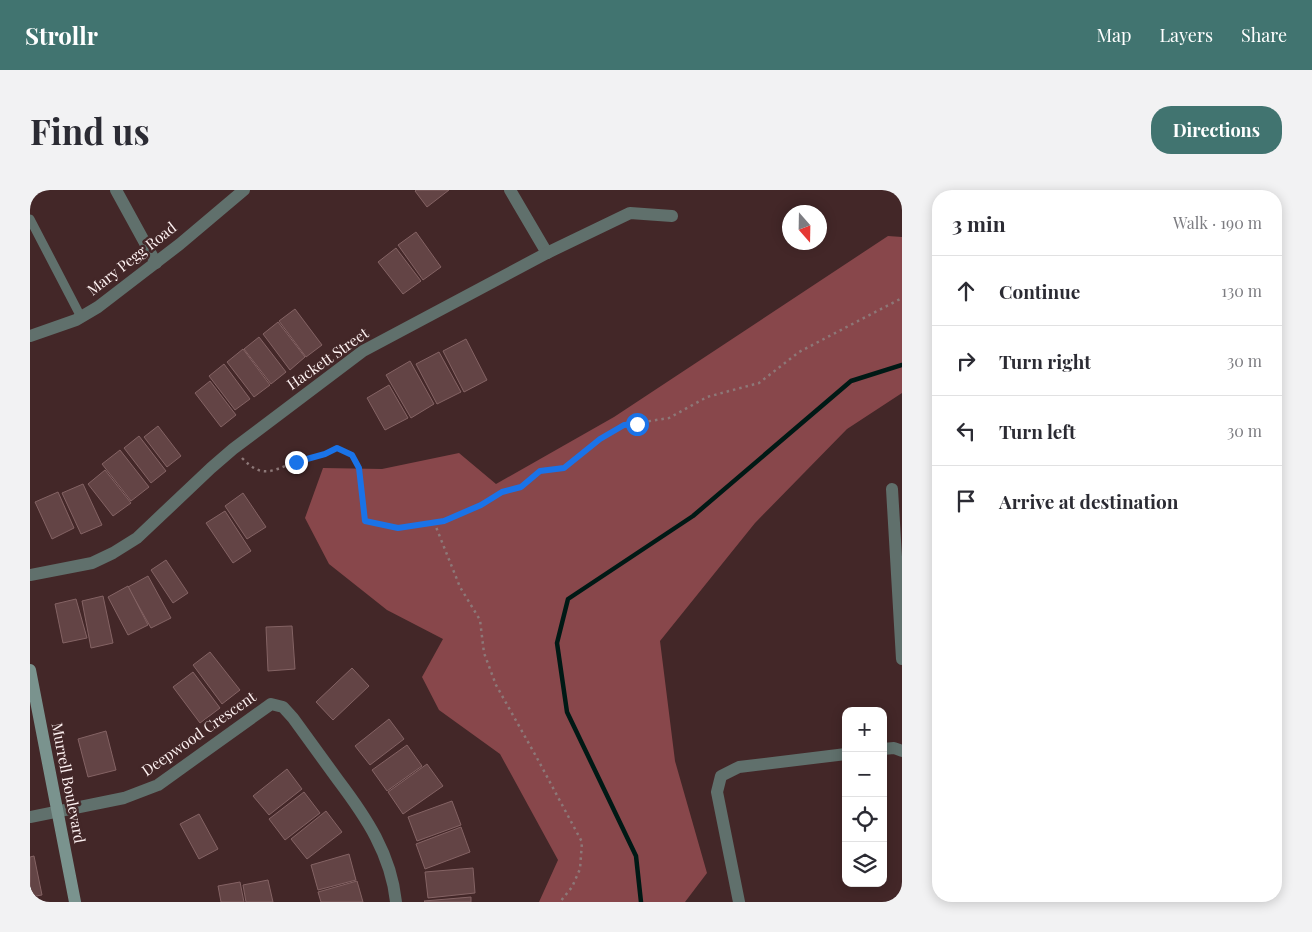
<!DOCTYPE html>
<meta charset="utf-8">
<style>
body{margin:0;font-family:"Playfair Display",serif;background:#f2f2f3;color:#2b2b33}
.controls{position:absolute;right:15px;bottom:15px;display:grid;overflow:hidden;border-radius:10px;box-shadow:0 2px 12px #0003}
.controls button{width:45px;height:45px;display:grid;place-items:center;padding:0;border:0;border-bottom:1px solid #e1e1e2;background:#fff;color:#2b2b33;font:25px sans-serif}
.compass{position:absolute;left:752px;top:15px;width:45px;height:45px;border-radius:50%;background:#fff;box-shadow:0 2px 12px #0003;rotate:160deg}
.stop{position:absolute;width:15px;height:15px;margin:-11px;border:4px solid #1a73e8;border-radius:50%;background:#fff}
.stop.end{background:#1a73e8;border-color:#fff;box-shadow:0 1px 5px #0008}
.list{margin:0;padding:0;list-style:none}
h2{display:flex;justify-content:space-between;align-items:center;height:65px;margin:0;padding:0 20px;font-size:21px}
h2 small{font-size:16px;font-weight:400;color:#7c7c81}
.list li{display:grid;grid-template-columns:32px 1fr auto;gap:15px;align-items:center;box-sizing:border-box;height:70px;padding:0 20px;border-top:1px solid #e1e1e2}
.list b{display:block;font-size:19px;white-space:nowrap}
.list em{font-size:16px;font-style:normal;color:#7c7c81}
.icon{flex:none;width:28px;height:28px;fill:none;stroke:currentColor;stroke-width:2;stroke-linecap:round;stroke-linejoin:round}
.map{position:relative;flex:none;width:872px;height:712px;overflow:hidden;border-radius:20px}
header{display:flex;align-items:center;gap:30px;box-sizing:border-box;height:70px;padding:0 25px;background:#417470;color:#fff}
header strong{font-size:24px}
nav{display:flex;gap:28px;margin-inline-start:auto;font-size:18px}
.intro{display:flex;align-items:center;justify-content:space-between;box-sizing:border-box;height:120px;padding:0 30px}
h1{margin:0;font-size:35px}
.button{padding:12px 22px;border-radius:20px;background:#417470;color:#fff;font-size:18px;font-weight:700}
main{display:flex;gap:30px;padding:0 30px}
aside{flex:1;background:#fff;border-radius:20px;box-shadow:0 2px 12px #0003}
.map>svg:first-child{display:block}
.forest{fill:#88474b}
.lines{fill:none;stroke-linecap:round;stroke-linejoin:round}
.stream{stroke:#001915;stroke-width:4.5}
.building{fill:#634445;stroke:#846364}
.path{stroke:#8d7878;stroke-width:2.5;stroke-dasharray:2.5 4;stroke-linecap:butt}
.lane{stroke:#60706c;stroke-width:9}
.street{stroke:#60706c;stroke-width:12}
.secondary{stroke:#7a938e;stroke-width:12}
.route{stroke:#1a73e8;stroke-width:6}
.labels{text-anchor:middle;stroke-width:5;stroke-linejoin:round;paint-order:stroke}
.street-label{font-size:15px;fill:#fef2f2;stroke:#432728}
</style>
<header>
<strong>Strollr</strong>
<nav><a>Map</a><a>Layers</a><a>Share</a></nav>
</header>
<div class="intro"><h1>Find us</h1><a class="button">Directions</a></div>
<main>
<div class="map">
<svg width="872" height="712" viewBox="0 0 872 712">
<rect width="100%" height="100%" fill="#432728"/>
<path class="forest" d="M 858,46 L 872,47 L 872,203 L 817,239 L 725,333 L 630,451 L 645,571 L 677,683 L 655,712 L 509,712 L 528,670 L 470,564 L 409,520 L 392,487 L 413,449 L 357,420 L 299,374 L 275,328 L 293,278 L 352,279 L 429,263 L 466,294 L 584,227 Z"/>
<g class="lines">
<path class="stream" d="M 611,712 L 606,666 L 537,522 L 527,453 L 538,409 L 663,326 L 821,191 L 872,175"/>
</g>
<g class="building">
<path d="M 386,0 L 419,0 L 397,17 L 385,1 Z"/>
<path d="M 386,42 L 411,77 L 393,90 L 368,55 Z"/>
<path d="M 366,58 L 391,91 L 373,104 L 348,72 Z"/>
<path d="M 265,119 L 292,155 L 276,167 L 249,131 Z"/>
<path d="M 248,132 L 275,167 L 260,180 L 233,144 Z"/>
<path d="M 229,147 L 256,182 L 241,194 L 214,159 Z"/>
<path d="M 436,149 L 457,190 L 434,202 L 413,161 Z"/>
<path d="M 213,159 L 240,195 L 224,207 L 197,172 Z"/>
<path d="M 409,162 L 431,202 L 407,214 L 386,174 Z"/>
<path d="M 380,171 L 404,214 L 381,228 L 356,185 Z"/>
<path d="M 194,174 L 220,209 L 205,220 L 179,186 Z"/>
<path d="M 180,191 L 206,225 L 191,237 L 165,203 Z"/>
<path d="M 359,195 L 378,228 L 355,240 L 337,208 Z"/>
<path d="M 128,236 L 151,266 L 137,277 L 114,247 Z"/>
<path d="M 109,246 L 136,281 L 121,293 L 94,258 Z"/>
<path d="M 90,260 L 119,297 L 101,311 L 72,274 Z"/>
<path d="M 75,280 L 101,313 L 83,326 L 58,294 Z"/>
<path d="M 53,294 L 72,335 L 51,344 L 32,303 Z"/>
<path d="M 28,302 L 44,338 L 22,349 L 5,312 Z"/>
<path d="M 213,303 L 236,337 L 217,349 L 195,316 Z"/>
<path d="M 195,321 L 221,361 L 203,373 L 176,333 Z"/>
<path d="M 136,370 L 158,403 L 143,413 L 121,380 Z"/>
<path d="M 118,386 L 141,428 L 121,438 L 98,397 Z"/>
<path d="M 98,396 L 118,435 L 98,445 L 78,407 Z"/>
<path d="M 73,406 L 83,453 L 61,458 L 52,411 Z"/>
<path d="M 46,409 L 57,448 L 33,453 L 25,414 Z"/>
<path d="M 262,436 L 265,479 L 238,481 L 236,437 Z"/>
<path d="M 180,462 L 210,500 L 192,514 L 163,475 Z"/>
<path d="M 322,478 L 339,496 L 303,530 L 286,512 Z"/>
<path d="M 163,482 L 190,518 L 170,533 L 143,497 Z"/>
<path d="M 359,529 L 374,549 L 340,575 L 325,556 Z"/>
<path d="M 76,541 L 86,580 L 58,587 L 48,549 Z"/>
<path d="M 377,555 L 392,576 L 357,601 L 342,580 Z"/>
<path d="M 397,574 L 413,596 L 373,624 L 358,602 Z"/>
<path d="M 257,579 L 272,599 L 239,625 L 223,606 Z"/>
<path d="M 274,602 L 290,623 L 255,650 L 239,629 Z"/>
<path d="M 422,611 L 431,635 L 387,651 L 378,627 Z"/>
<path d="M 296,621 L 312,642 L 277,669 L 261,649 Z"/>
<path d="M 169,624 L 188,659 L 169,669 L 150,634 Z"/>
<path d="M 431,637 L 440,662 L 395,679 L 386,654 Z"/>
<path d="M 319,664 L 326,690 L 288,700 L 281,675 Z"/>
<path d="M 4,666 L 12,705 L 0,707 L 0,667 Z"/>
<path d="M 443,678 L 445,703 L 398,708 L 395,682 Z"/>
<path d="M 238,690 L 243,712 L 216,712 L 213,695 Z"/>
<path d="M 327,691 L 333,712 L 291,712 L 288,702 Z"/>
<path d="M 210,692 L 214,712 L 191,712 L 188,696 Z"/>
<path d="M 441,707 L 441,712 L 395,712 L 394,711 Z"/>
</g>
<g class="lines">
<g class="path">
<path d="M 212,268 C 232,289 242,281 265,272 C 279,267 294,265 307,258 L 322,265 L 329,278 L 335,331 L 368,338 L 414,331 L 437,322 L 451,315 L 472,302 L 491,297 L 510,281 L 534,278 L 570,249 L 595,235 L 639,228 L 677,207 L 729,193 L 769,162 L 872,108"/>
<path d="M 404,332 L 430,397 L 450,430 L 454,463 L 466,495 L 507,568 L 552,652 L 550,679 L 542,697 L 530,712"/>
</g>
<path class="lane" d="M 0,29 L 51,127"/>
<g class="street">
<path d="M 86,0 L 126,73"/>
<path d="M 480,0 L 517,63"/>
<path d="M 0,146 L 46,130 L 68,117 L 150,54 L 214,0"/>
<path d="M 862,299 L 872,469"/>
<path d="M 0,385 L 62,373 L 83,363 L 107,348 L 181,278 L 203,259 L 333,161 L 517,63 L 600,23 L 642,26"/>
<path d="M 853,559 L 864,558 L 872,561"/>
<path d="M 0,627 L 94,608 L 128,595 L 241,514 L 253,517 L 263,528 C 278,549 293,569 308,590 C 336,627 361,664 366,712"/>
<path d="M 709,712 L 687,602 L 691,586 L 709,577 L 816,564"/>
</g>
<path class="secondary" d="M 0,480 L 45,712"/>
</g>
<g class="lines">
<path class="route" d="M 266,272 L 295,264 L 307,258 L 322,265 L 329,278 L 335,331 L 368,338 L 414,331 L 451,315 L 472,302 L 491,297 L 510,281 L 534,278 L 570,249 L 594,235 L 607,234"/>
</g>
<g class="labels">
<g class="street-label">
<text transform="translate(102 69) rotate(-38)" y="5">Mary Pegg Road</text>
<text transform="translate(298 169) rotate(-35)" y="5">Hackett Street</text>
<text transform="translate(169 544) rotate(-35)" y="5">Deepwood Crescent</text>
<text transform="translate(38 593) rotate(79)" y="5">Murrell Boulevard</text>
</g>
</g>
</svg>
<div class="controls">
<button>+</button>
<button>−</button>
<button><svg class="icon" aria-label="locate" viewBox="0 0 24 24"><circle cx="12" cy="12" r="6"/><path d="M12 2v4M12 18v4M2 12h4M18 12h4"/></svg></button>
<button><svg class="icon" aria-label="layers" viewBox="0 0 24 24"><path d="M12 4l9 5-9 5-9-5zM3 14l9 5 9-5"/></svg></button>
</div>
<svg class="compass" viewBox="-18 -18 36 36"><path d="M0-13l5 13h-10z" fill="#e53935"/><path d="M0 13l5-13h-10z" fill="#7c7c81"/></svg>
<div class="stop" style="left:607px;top:234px"></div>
<div class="stop end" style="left:266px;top:272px"></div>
</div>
<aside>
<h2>3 min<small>Walk · 190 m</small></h2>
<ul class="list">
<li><svg class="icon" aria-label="ahead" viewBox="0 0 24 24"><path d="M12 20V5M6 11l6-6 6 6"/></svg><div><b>Continue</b></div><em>130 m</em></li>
<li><svg class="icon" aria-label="right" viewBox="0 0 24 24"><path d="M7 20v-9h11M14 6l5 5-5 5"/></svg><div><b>Turn right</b></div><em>30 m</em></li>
<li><svg class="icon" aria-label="left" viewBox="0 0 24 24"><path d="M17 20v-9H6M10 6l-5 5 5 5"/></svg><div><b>Turn left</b></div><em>30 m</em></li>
<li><svg class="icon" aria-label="arrive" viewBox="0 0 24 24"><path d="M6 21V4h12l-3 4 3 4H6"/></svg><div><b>Arrive at destination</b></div></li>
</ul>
</aside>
</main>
